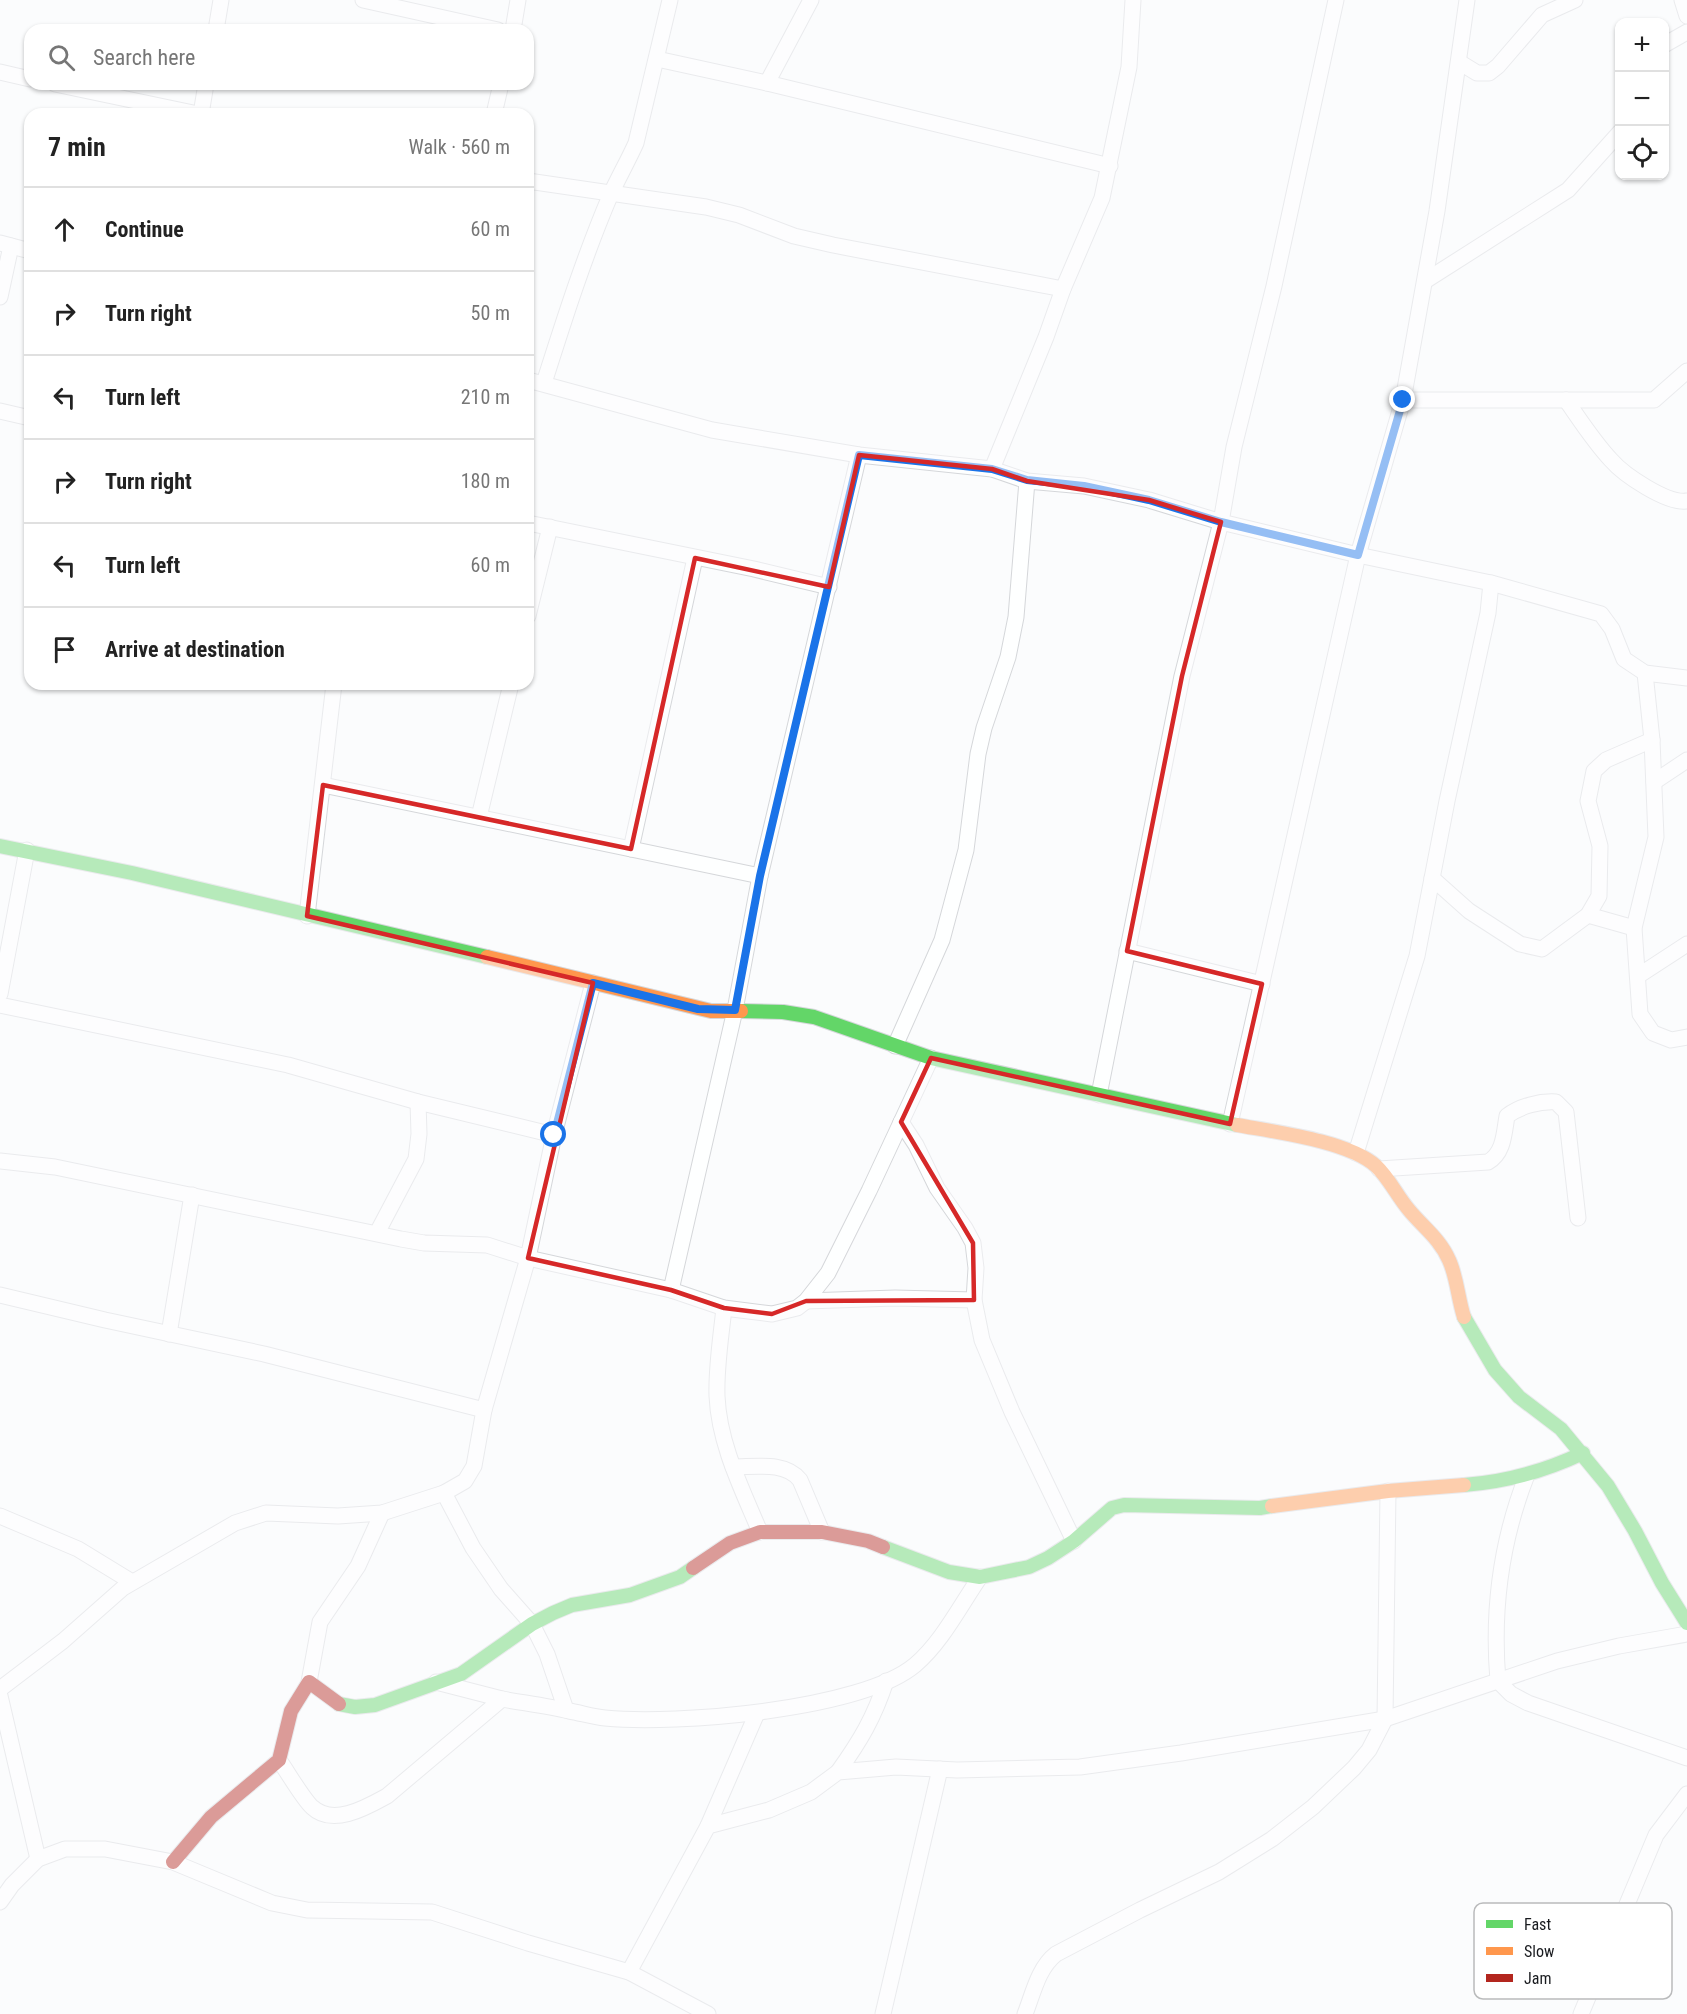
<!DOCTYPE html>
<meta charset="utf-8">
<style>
body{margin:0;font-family:"Roboto Condensed",sans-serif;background:#f2f2f2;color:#222}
.controls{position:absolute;right:18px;top:18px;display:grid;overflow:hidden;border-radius:12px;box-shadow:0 2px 4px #0004}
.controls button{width:54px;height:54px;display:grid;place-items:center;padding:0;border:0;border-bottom:2px solid #e0e0e0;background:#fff;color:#222;font:30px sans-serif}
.stop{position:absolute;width:18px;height:18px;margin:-14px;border:4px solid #1a73e8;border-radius:50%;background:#fff}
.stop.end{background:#1a73e8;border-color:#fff;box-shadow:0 2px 6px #0008}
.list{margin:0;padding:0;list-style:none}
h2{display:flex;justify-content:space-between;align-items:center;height:78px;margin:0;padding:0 24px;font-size:26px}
h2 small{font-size:20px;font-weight:400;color:#767676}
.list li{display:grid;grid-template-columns:39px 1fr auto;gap:18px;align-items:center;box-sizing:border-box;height:84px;padding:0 24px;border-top:2px solid #e0e0e0}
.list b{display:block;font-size:22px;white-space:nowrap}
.list em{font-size:20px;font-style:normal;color:#767676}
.icon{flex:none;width:33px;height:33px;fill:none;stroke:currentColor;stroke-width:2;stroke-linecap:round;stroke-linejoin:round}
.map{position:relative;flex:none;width:1687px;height:2014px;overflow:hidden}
.search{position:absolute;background:#fff;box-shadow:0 2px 4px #0004;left:24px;top:24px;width:510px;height:66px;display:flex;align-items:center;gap:15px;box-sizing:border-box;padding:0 21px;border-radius:18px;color:#767676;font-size:22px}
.panel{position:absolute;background:#fff;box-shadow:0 2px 4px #0004;left:24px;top:108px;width:510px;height:582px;border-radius:18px}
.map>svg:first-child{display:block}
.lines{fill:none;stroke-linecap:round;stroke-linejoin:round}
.street-casing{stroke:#d5d7da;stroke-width:17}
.fast-casing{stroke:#d5d7da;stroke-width:16}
.slow-casing{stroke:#d5d7da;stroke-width:16}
.jam-casing{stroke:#d5d7da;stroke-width:16}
.street{stroke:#feffff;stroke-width:15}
.fast{stroke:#63d668;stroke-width:14}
.slow{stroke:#ff974d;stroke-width:14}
.jam{stroke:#b3261e;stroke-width:14}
.route{stroke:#1a73e8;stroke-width:8}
.marked{fill:none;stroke:#d62828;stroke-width:4.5;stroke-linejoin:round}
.key{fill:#fff;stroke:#babbbc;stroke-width:1.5}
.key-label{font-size:16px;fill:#191b1f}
</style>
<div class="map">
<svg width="1687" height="2014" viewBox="0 0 1687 2014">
<rect width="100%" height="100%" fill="#fbfcfd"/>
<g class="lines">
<defs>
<g id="street">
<path d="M 363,0 L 498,30"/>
<path d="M 1682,0 L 1687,16"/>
<path d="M 216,30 L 221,0"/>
<path d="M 513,30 L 518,0"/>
<path d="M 1664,45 L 1687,32"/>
<path d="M 657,59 L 767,83 L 1110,166"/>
<path d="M 1459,62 L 1477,73 L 1489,73 L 1498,66 L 1542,15 L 1575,0"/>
<path d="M 0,72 L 30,79"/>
<path d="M 767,83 L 811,0"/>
<path d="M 55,84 L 198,114"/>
<path d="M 201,114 L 206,84"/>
<path d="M 494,114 L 501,84"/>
<path d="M 528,181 L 706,207 L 739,215 L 794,236 L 833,245 L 1063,289"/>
<path d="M 0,243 L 30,251"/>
<path d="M 1425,281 L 1568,190 L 1620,132"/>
<path d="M 0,297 L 11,246"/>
<path d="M 528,380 L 712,430 L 859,455 L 992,469 L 1027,481 L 1084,486 L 1149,500 L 1221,522 L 1358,555 L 1491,583 L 1488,613 L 1447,801 L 1417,956 L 1356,1153"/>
<path d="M 544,383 C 564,320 584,257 610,196 C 618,178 628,161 636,143 L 670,0"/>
<path d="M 1403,400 L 1654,400 L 1687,371"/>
<path d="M 1566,400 C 1580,420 1594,442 1611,460 C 1624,475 1667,504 1687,501"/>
<path d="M 0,411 L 30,418"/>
<path d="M 992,469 L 1046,337 L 1063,289 L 1102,198 L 1129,67 L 1133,0"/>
<path d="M 528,523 L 754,569 L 829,587"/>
<path d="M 1491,583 L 1601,614 L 1612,629 L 1624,659 L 1645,673 L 1687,678"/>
<path d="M 528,616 L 550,527"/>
<path d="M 1645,673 L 1652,740 L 1656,837 L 1634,928 L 1640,1014 L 1653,1033 L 1671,1040 L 1687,1037"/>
<path d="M 1654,782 L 1687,760"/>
<path d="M 323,785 L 631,849 L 695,558"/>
<path d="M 479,817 L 511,684"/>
<path d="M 631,849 L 760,876"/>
<path d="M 1432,878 L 1469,911 L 1520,944 L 1542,949 L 1588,915 L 1599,896 L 1600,846 L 1588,801 L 1594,771 L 1606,760 L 1652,740"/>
<path d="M 1588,915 L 1634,928"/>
<path d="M 307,916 L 334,684"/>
<path d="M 1127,951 L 1262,984"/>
<path d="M 1638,976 L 1687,944"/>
<path d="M 0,994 L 27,850"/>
<path d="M 0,1005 L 288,1065 L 418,1102 L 554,1135"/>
<path d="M 895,1046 L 942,940 L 966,850 L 978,754 L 984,728 L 1008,657 L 1016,617 L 1027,481"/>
<path d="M 1099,1095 L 1182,676 L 1221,522 L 1234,447 L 1274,286 L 1336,0"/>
<path d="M 901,1122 L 916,1145 L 937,1188 L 965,1228 L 973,1243 L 976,1268 L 974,1300 L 982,1340 L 1012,1412 L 1074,1541"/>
<path d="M 1230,1124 L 1358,555 L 1403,400 L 1437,211 L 1467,0"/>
<path d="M 0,1161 L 55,1167 L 401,1239 L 424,1243 L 487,1245 L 528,1258 L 671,1290 L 724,1308 L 772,1314 L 797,1308 L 806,1301 L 828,1273 L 869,1191 L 931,1058"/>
<path d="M 1379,1169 L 1488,1162 C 1504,1153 1504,1133 1507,1116 C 1520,1106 1540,1101 1556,1102 L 1566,1112 L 1578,1218"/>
<path d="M 377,1233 L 416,1159 L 419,1134 L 418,1102"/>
<path d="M 671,1290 L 735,1010 L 760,876 L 859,455"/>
<path d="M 0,1295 L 105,1320 L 264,1354 L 484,1410"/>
<path d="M 806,1301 L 895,1298 L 974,1300"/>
<path d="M 724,1308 C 721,1337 716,1367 717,1396 C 719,1444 742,1489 760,1532"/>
<path d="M 169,1334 L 192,1195"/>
<path d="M 733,1467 C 755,1467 785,1461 800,1480 L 822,1532"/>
<path d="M 1527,1475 C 1501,1541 1492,1611 1498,1681 L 1511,1694 L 1528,1703 L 1687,1758"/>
<path d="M 444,1493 L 465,1481 L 474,1466 L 484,1410 L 528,1258 L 554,1135 L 593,983"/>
<path d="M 0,1516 L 78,1549 L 132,1582"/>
<path d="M 309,1682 L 320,1622 L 358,1566 L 382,1513"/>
<path d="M 0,1689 L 63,1641 L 123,1588 L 235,1523 L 266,1513 L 338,1516 L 382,1513 L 444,1493 L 473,1548 L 501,1589 L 532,1624 L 547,1654 L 566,1710"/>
<path d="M 0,1696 L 38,1859"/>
<path d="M 502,1699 C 524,1703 547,1706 569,1711 C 581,1713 593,1717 605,1718 C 676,1725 861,1710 915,1665 C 942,1642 960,1606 980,1577"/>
<path d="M 279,1760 C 287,1771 303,1799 312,1807 C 333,1827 367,1807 387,1796 L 502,1699 L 436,1682"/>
<path d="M 838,1772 C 860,1741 874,1718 886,1681"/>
<path d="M 708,1826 L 757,1713"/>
<path d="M 0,1902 L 12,1885 L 38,1859 L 65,1849 L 105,1849 L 173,1862 L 272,1903 L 307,1910 L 432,1912 L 528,1943 L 629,1972 L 708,2014"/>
<path d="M 629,1972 L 708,1826 L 769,1810 L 811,1792 L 838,1772 L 896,1767 L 957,1770 L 1080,1767 L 1181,1753 L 1385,1719 L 1557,1661 L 1619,1646 L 1687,1634"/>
<path d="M 883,2014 L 940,1769"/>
<path d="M 1025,2014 C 1033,1994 1038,1968 1056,1954 L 1140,1910 L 1219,1872 L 1272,1839 L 1313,1807 L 1354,1768 L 1369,1750 L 1385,1719 L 1388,1491"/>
<path d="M 1581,2014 L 1656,1835 L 1687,1794"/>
</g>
<g id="fast">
<path d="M 0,846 L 132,873 L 487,957"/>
<path d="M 741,1011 L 783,1012 L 814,1017 L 931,1058 L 1237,1125"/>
<path d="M 1464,1317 L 1495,1370 L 1519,1397 L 1561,1429 L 1608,1486 L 1635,1531 L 1662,1583 L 1687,1623"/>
<path d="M 1464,1485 C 1506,1482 1545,1471 1583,1453"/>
<path d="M 883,1547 L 949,1572 L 980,1577 L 1029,1567 L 1048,1558 L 1074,1541 L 1112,1508 L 1124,1505 L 1260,1508 L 1272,1506"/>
<path d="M 339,1704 L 355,1707 L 375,1705 L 461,1674 L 532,1624 L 553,1613 L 572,1605 L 630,1595 L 680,1577 L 693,1568"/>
</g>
<g id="slow">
<path d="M 487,957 L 711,1011 L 741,1011"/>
<path d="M 1237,1125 C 1275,1132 1348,1141 1376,1166 C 1389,1178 1397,1196 1409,1210 C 1423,1227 1440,1239 1449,1260 C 1457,1277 1458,1299 1464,1317"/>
<path d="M 1272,1506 L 1388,1491 L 1464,1485"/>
</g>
<g id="jam">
<path d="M 693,1568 L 730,1543 L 760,1532 L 822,1532 L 868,1541 L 883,1547"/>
<path d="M 173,1862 L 211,1817 L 279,1760 L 291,1711 L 309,1682 L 339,1704"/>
</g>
</defs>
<use href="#street" class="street-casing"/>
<use href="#fast" class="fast-casing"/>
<use href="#slow" class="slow-casing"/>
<use href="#jam" class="jam-casing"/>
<use href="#street" class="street"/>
<use href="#fast" class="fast"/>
<use href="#slow" class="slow"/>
<use href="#jam" class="jam"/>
</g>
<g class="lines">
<path class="route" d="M 554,1135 L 593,983 L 698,1009 L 735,1010 L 760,876 L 859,455 L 992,469 L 1027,480 L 1084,486 L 1149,500 L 1221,522 L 1358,555 L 1403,400"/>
</g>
<path d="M0 0H1687V2014H0ZM 859,455 L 992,469 L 1027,481 L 1149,500 L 1221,522 L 1182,676 L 1127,951 L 1262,984 L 1230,1124 L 931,1058 L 901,1122 L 973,1243 L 974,1300 L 806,1301 L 772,1314 L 724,1308 L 671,1290 L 528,1258 L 593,983 L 307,916 L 323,785 L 631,849 L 695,558 L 829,587 Z" fill="#fbfcfd" fill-opacity=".55" fill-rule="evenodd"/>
<path class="marked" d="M 859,455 L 992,469 L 1027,481 L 1149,500 L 1221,522 L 1182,676 L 1127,951 L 1262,984 L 1230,1124 L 931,1058 L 901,1122 L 973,1243 L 974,1300 L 806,1301 L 772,1314 L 724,1308 L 671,1290 L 528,1258 L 593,983 L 307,916 L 323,785 L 631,849 L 695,558 L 829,587 Z"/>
<rect x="1474" y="1903" width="198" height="96" rx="9" class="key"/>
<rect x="1486" y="1920" width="27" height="8" fill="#63d668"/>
<rect x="1486" y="1947" width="27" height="8" fill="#ff974d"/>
<rect x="1486" y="1974" width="27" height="8" fill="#b3261e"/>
<g class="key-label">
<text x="1524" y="1930">Fast</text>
<text x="1524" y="1957">Slow</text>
<text x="1524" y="1984">Jam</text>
</g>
</svg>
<div class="controls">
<button>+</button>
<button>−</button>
<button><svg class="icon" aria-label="locate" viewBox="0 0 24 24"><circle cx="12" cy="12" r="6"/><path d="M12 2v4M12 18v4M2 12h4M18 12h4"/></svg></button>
</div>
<div class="stop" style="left:554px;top:1135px"></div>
<div class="stop end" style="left:1403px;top:400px"></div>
<div class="search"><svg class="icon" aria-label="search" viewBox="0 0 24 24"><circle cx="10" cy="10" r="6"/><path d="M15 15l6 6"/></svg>Search here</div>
<section class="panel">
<h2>7 min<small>Walk · 560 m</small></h2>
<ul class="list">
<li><svg class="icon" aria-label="ahead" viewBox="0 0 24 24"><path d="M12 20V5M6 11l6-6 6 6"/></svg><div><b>Continue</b></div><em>60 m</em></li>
<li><svg class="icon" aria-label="right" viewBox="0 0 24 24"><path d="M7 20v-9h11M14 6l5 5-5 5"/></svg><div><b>Turn right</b></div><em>50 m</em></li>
<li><svg class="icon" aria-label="left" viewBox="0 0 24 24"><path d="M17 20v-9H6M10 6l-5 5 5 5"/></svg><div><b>Turn left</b></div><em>210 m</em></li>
<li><svg class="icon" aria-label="right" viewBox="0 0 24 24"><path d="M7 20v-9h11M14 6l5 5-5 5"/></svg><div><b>Turn right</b></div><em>180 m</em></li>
<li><svg class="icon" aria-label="left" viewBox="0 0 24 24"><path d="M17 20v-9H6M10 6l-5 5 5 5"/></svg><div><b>Turn left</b></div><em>60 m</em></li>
<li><svg class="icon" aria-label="arrive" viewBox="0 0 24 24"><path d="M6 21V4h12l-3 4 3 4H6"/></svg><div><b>Arrive at destination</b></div></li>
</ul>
</section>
</div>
